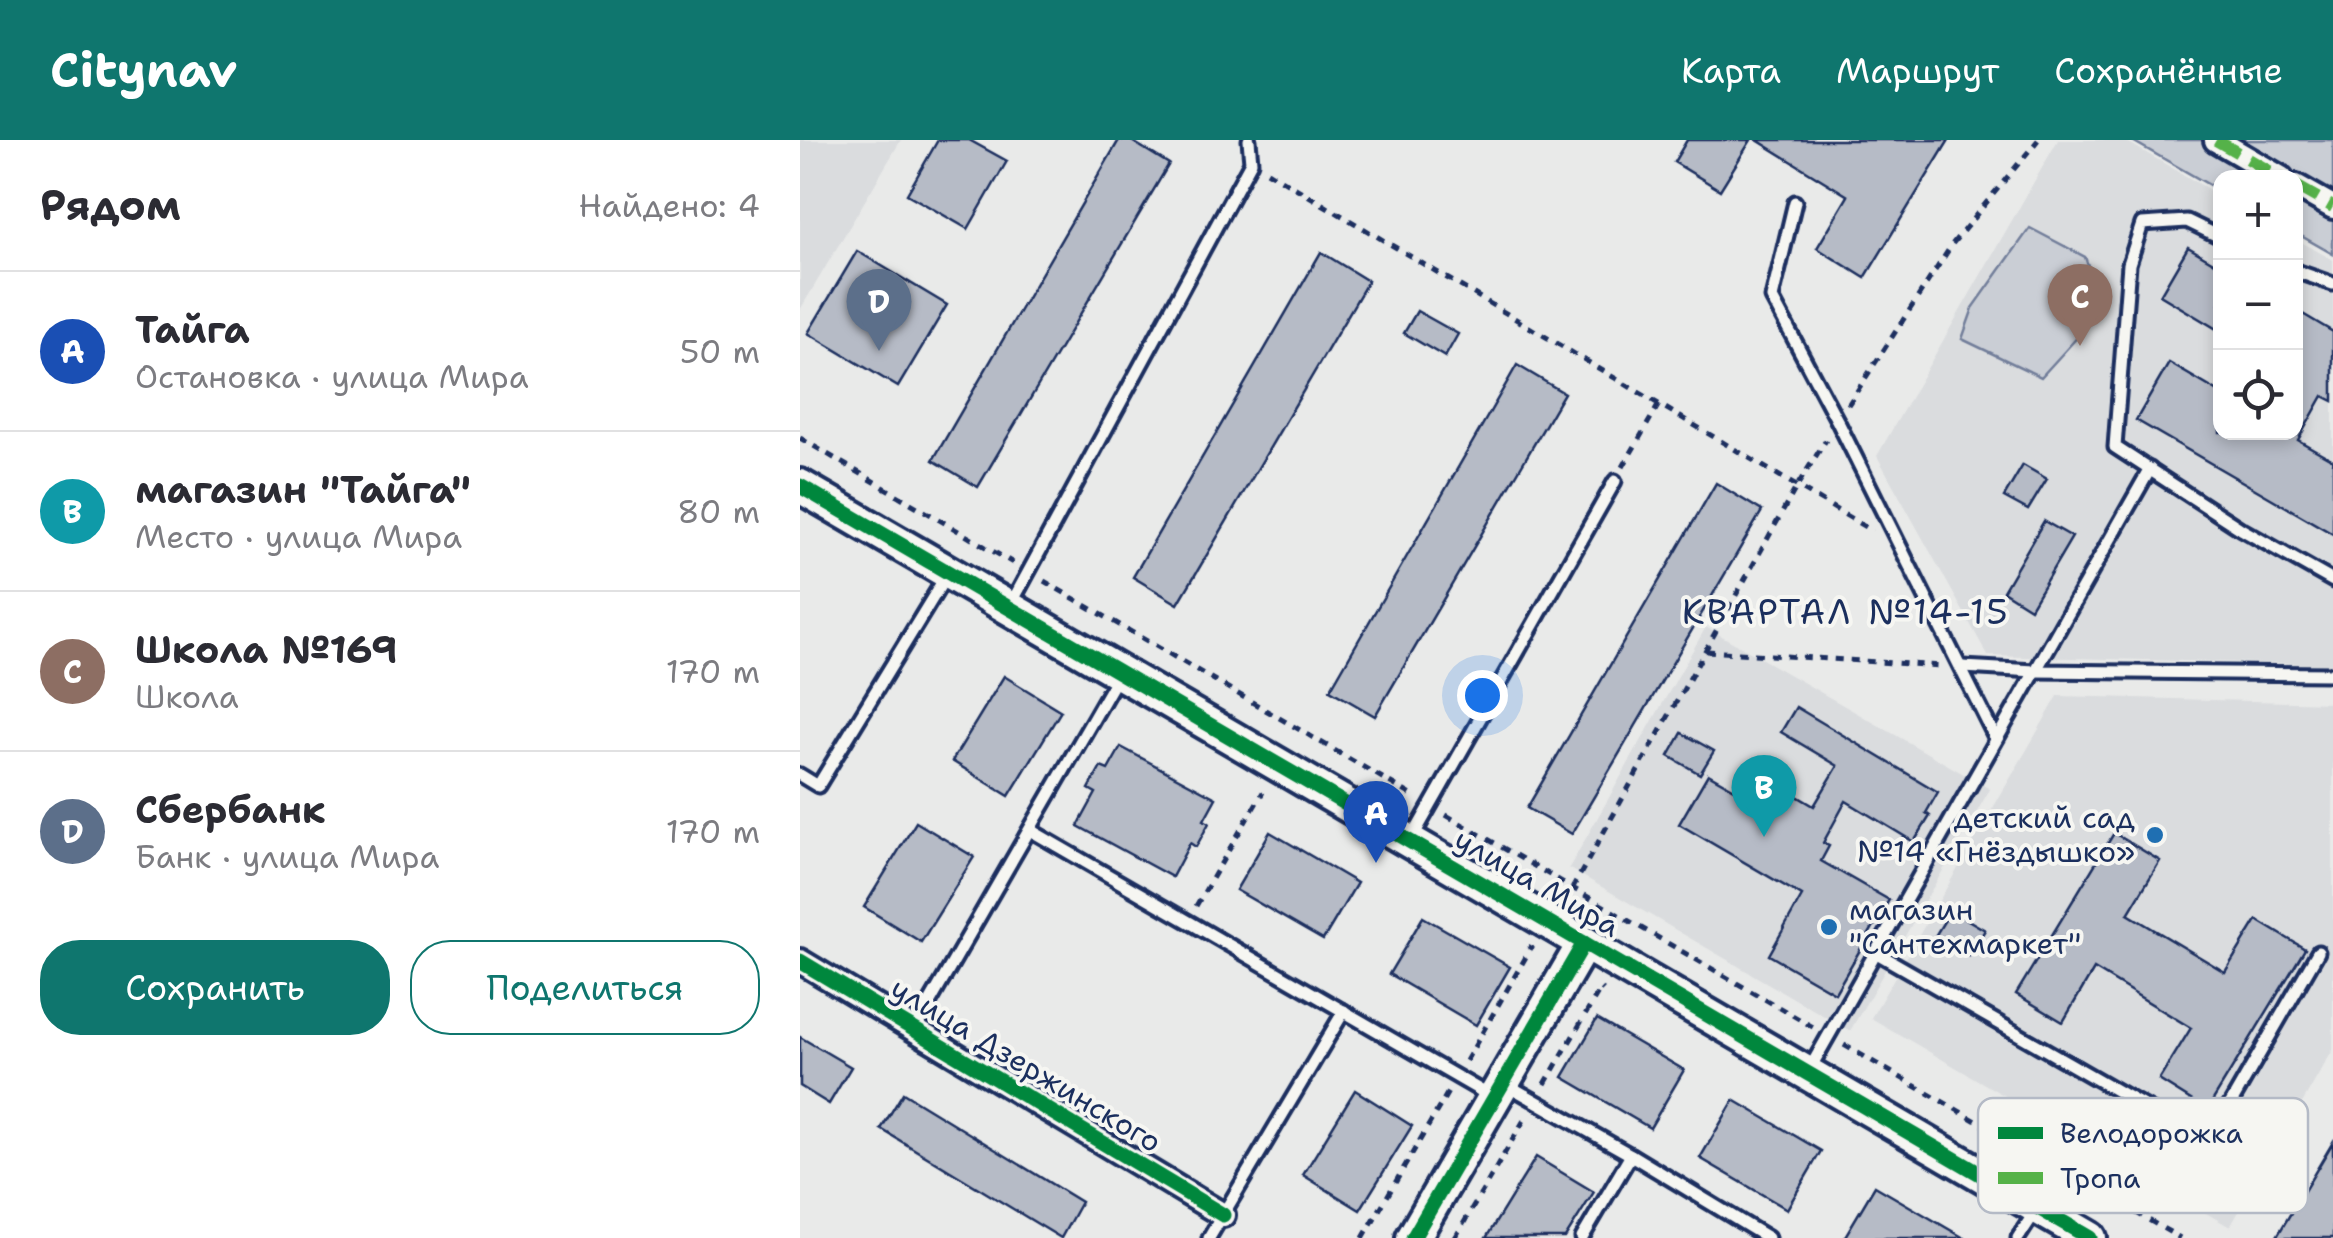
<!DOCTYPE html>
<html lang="ru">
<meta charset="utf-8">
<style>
body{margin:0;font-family:"Shantell Sans",sans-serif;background:#f7f7f7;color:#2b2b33}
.controls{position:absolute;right:30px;top:30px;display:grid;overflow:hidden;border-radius:20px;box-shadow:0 5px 15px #0003}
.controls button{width:90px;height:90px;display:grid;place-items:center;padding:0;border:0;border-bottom:2px solid #e1e1e2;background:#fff;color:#2b2b33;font:50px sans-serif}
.you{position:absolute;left:682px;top:555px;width:35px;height:35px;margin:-25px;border:8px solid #fff;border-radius:50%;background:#1a73e8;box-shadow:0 0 0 15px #1a73e833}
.badge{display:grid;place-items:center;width:65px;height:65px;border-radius:50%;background:#0f766e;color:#fff;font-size:32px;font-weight:700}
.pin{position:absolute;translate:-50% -82px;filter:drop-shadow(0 2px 5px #0008)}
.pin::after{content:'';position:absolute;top:52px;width:35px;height:30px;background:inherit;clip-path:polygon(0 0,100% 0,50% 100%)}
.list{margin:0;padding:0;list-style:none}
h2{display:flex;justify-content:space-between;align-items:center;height:130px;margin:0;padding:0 40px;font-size:42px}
h2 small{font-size:32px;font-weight:400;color:#7c7c81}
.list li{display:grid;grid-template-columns:65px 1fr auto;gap:30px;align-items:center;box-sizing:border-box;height:160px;padding:0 40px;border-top:2px solid #e1e1e2}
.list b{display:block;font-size:38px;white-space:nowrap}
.list p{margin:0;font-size:32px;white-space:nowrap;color:#7c7c81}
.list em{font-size:32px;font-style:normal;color:#7c7c81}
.actions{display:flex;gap:20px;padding:30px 40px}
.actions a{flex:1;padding:22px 0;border:2px solid #0f766e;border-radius:40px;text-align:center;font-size:35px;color:#0f766e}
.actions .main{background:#0f766e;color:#fff}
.icon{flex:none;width:55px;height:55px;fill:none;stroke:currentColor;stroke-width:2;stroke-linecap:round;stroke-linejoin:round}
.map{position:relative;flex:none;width:1533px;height:1098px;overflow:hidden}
header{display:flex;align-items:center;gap:60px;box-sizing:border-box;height:140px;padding:0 50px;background:#0f766e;color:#fff}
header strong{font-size:48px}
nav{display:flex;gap:55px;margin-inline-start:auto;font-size:35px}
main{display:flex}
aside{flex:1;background:#fff}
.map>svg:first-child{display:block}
.built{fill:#dadcde}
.green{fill:#caced5;stroke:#727e9a;stroke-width:2.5}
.building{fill:#b6bbc6;stroke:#1b2f5e;stroke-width:2.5}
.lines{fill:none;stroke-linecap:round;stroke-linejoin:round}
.lane-casing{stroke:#1b2f5e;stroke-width:19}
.street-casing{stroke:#1b2f5e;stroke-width:30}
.secondary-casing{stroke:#1b2f5e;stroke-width:40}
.path{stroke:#1b2f5e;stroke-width:5;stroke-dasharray:8 8;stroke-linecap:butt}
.lane{stroke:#f6f6f2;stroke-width:11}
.street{stroke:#f6f6f2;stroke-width:22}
.secondary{stroke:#f6f6f2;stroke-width:32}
.quiet{stroke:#55b248;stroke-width:12;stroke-dasharray:25 12;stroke-linecap:butt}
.cycleway-casing{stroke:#f6f6f2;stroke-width:21}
.cycleway{stroke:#00873e;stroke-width:15}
.poi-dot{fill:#1f6fb2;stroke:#f6f6f2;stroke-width:4}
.labels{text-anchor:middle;stroke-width:8;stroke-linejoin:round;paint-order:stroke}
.poi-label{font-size:30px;fill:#1b2f5e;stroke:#f6f6f2;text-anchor:end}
.street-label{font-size:30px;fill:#1b2f5e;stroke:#f6f6f2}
.quarter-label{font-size:35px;letter-spacing:2.5px;fill:#1b2f5e;stroke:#f6f6f2}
.key{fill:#f6f6f2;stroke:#b4bac6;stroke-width:2.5}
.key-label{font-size:28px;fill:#1b2f5e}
</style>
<header>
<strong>Citynav</strong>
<nav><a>Карта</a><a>Маршрут</a><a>Сохранённые</a></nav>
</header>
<main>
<aside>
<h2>Рядом<small>Найдено: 4</small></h2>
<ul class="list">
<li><span class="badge" style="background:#1a4fb4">A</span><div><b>Тайга</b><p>Остановка · улица Мира</p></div><em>50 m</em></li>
<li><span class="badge" style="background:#0f9aa8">B</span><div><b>магазин &quot;Тайга&quot;</b><p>Место · улица Мира</p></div><em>80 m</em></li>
<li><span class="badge" style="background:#8d6e63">C</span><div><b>Школа №169</b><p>Школа</p></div><em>170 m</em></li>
<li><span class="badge" style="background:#5c6f8a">D</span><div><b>Сбербанк</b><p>Банк · улица Мира</p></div><em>170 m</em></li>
</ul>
<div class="actions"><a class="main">Сохранить</a><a>Поделиться</a></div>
</aside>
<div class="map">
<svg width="1533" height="1098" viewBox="0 0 1533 1098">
<rect width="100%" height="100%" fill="#e9eae9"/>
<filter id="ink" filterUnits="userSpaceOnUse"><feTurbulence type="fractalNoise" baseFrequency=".01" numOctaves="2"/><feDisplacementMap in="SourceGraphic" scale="20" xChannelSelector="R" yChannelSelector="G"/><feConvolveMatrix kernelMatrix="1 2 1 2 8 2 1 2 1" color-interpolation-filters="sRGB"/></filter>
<g filter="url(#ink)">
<g class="built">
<path d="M 0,0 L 101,0 L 0,170 Z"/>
<path d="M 1258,0 L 1324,0 L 1420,56 L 1420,292 L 1496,292 L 1496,99 L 1533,120 L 1533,525 L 1188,516 L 1077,316 Z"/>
<path d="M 906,487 L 1190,649 L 1050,891 L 769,728 Z"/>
<path d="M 1258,556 L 1533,563 L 1533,910 L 1430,1087 L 1071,878 Z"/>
</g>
<g class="green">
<path d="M 1331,0 L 1533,0 L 1533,114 L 1496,93 L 1496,38 L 1420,38 L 1420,51 Z"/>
<path d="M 1230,88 L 1285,117 L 1303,169 L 1241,237 L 1162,199 L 1173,168 Z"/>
</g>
<g class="building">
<path d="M 138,0 L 169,0 L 207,21 L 168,89 L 107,54 Z"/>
<path d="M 319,0 L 330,0 L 369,24 L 178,347 L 133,320 Z"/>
<path d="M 887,0 L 951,0 L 920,50 L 874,22 Z"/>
<path d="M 957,0 L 1149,0 L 1065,138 L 1017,108 L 1048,56 Z"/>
<path d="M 1388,107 L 1420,126 L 1420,191 L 1360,155 Z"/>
<path d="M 57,111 L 147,165 L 98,247 L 8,193 Z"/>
<path d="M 521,112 L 568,141 L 378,464 L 333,437 Z"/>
<path d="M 1496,170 L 1533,192 L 1533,261 L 1523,256 L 1498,300 L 1533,320 L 1533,394 L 1336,280 L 1369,223 L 1420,253 L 1420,292 L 1496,292 Z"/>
<path d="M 617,171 L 658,194 L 645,217 L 604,193 Z"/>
<path d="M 717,225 L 764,253 L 575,576 L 530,550 Z"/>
<path d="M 1223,325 L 1247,339 L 1228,370 L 1204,357 Z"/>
<path d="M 916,343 L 962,371 L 772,694 L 727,668 Z"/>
<path d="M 1244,381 L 1272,397 L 1230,468 L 1203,451 Z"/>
<path d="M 204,536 L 261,571 L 209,656 L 152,621 Z"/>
<path d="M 996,567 L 1138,652 L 1126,673 L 1130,676 L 1114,702 L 1046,661 L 1023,703 L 1029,706 L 1021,721 L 1089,760 L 1035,853 L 969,815 L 1002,756 L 879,684 L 908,634 L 940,652 L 953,630 L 1014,666 L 1038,626 L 981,592 Z"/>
<path d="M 882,593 L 914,611 L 900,634 L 869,616 Z"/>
<path d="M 321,607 L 416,658 L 404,680 L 409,683 L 396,707 L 390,703 L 372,737 L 278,686 L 296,653 L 289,649 L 301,627 L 308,630 Z"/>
<path d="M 116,682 L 174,717 L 121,802 L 64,767 Z"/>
<path d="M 470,692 L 557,743 L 523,800 L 436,750 Z"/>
<path d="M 1314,693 L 1360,721 L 1328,774 L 1425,832 L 1457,780 L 1505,809 L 1407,970 L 1359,940 L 1391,888 L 1294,829 L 1263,882 L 1216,854 Z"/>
<path d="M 1151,770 L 1185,790 L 1169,816 L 1135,796 Z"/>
<path d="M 623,777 L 710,827 L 676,885 L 589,834 Z"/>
<path d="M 797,879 L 884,930 L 850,988 L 763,937 Z"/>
<path d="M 0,897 L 51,927 L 29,964 L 0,946 Z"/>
<path d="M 555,950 L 612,986 L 560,1070 L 503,1035 Z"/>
<path d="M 103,953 L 281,1062 L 261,1098 L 81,989 Z"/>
<path d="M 934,960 L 1021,1011 L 987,1069 L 900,1018 Z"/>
<path d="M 1533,1002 L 1533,1098 L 1476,1098 Z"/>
<path d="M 736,1017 L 794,1052 L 765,1098 L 686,1098 Z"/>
<path d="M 1075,1046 L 1164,1098 L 1044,1098 Z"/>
</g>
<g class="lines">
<defs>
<g id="lane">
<path d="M 995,62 L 972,158 L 1038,282 L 1196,599"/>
<path d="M 1420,97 L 1387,81 L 1342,84 L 1329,124 L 1315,307 L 1441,389 L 1533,441"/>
<path d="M 1496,131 L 1533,144"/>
<path d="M 211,464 L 451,22 L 449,0"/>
<path d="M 1163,527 L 1235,531 L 1533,534"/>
<path d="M 0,635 L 18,646 L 146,436"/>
<path d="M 230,690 L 690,956"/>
<path d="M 612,698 L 815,341"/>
<path d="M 1075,812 L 1408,1003 L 1518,812"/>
<path d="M 114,890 L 318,536"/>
<path d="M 1009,930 L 1350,329"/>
<path d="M 704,943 L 831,1015"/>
<path d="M 409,1098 L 544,871"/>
<path d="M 782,1098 L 831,1015 L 968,1098"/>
<path d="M 1218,1098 L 1235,1072"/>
</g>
<g id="street">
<path d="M 1416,0 L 1481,38"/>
<path d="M 1496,46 L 1533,67"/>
<path d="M 0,821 L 423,1075"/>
</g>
<g id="secondary">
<path d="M 0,346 L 1290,1098"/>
<path d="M 613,1098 L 784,803"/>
</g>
</defs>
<use href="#lane" class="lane-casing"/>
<use href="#street" class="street-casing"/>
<use href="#secondary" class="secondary-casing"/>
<g class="path">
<path d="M 467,31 L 1072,391"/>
<path d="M 1048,265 L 1153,103 L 1238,0"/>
<path d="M 0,298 L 213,423"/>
<path d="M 823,327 L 859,264"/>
<path d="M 244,441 L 615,657"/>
<path d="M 906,511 L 1140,526"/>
<path d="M 646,675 L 1013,887"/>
<path d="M 772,749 L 997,346 L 1026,300"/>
<path d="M 396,766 L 463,652"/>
<path d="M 1044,905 L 1380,1098"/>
<path d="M 666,921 L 731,808 L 728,806"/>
<path d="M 745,944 L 801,848 L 803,850"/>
<path d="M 563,1098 L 648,952"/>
<path d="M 655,1098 L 727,975"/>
</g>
<use href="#lane" class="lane"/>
<use href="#street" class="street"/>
<use href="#secondary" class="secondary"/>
<g class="quiet">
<path d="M 1416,0 L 1481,38"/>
<path d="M 1496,46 L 1533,67"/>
</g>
<defs>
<g id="cycleway">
<path d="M 0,346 L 1290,1098"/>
<path d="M 0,821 L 423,1075"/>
<path d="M 613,1098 L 784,803"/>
</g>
</defs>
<use href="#cycleway" class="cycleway-casing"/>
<use href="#cycleway" class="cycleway"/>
</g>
</g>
<g class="poi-dot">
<circle cx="1355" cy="695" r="10"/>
<circle cx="1029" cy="787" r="10"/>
</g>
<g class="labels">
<g class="poi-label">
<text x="1335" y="688">детский сад<tspan x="1335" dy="34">№14 «Гнёздышко»</tspan></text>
<text x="1049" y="780" text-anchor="start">магазин<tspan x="1049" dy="34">"Сантехмаркет"</tspan></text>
</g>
<g class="street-label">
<text transform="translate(737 743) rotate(30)" y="10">улица Мира</text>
<text transform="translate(226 925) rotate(31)" y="10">улица Дзержинского</text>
</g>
<g class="quarter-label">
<text x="1046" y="484">КВАРТАЛ №14-15</text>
</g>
</g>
<rect x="1178" y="958" width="330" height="115" rx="15" class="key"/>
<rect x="1198" y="987" width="45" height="12" fill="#00873e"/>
<rect x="1198" y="1032" width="45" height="12" fill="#55b248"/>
<g class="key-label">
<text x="1260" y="1003">Велодорожка</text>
<text x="1260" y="1048">Тропа</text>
</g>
</svg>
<div class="controls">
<button>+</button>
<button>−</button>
<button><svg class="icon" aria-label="locate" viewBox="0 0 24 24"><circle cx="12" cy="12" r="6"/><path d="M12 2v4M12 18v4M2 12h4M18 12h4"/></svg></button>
</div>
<div class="you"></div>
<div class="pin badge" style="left:576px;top:723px;background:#1a4fb4">A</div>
<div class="pin badge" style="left:964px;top:697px;background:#0f9aa8">B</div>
<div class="pin badge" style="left:1280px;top:206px;background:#8d6e63">C</div>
<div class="pin badge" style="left:79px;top:211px;background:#5c6f8a">D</div>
</div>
</main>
